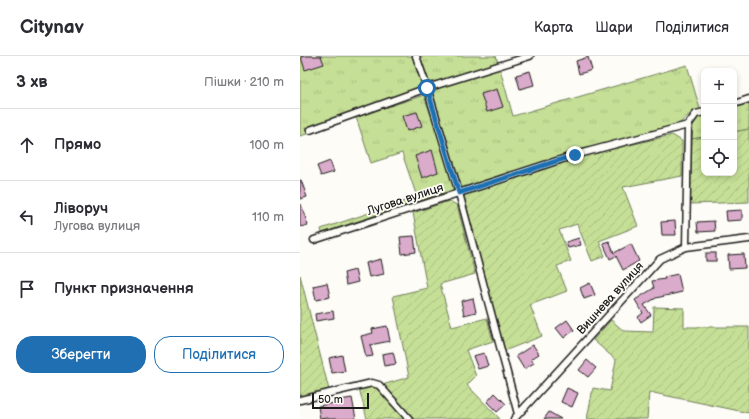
<!DOCTYPE html>
<html lang="uk">
<meta charset="utf-8">
<style>
body{margin:0;font-family:"Balsamiq Sans",sans-serif;background:#f2f2f3;color:#2b2b33}
.controls{position:absolute;right:12px;top:12px;display:grid;overflow:hidden;border-radius:8px;box-shadow:0 2px 6px #0003}
.controls button{width:36px;height:36px;display:grid;place-items:center;padding:0;border:0;border-bottom:1px solid #e1e1e2;background:#fff;color:#2b2b33;font:20px sans-serif}
.scale{position:absolute;left:12px;bottom:10px;width:57px;box-sizing:border-box;padding-left:4px;border:2px solid #1c1c1c;border-top:0;font-size:11px;line-height:14px;white-space:nowrap;color:#1c1c1c;-webkit-text-stroke:3px #fdfcf7;paint-order:stroke}
.stop{position:absolute;width:12px;height:12px;margin:-9px;border:3px solid #1f6fb2;border-radius:50%;background:#fff}
.stop.end{background:#1f6fb2;border-color:#fff;box-shadow:0 1px 4px #0008}
.list{margin:0;padding:0;list-style:none}
h2{display:flex;justify-content:space-between;align-items:center;height:52px;margin:0;padding:0 16px;font-size:17px}
h2 small{font-size:13px;font-weight:400;color:#7c7c81}
.list li{display:grid;grid-template-columns:26px 1fr auto;gap:12px;align-items:center;box-sizing:border-box;height:72px;padding:0 16px;border-top:1px solid #e1e1e2}
.list b{display:block;font-size:15px;white-space:nowrap}
.list p{margin:0;font-size:13px;white-space:nowrap;color:#7c7c81}
.list em{font-size:13px;font-style:normal;color:#7c7c81}
.actions{display:flex;gap:8px;padding:12px 16px}
.actions a{flex:1;padding:9px 0;border:1px solid #1f6fb2;border-radius:16px;text-align:center;font-size:14px;color:#1f6fb2}
.actions .main{background:#1f6fb2;color:#fff}
.icon{flex:none;width:22px;height:22px;fill:none;stroke:currentColor;stroke-width:2;stroke-linecap:round;stroke-linejoin:round}
.map{position:relative;flex:none;width:449px;height:363px;overflow:hidden}
header{display:flex;align-items:center;gap:24px;box-sizing:border-box;height:56px;padding:0 20px;background:#fff;border-bottom:1px solid #e1e1e2}
header strong{font-size:19px}
nav{display:flex;gap:22px;margin-inline-start:auto;font-size:14px}
main{display:flex}
aside{flex:1;background:#fff}
.map>svg:first-child{display:block}
.grass{fill:url(#grass-tufts);stroke:#707e59}
.garden{fill:url(#garden-furrows);stroke:#707e59}
.building{fill:#dbabcb;stroke:#1c1c1c}
.lines{fill:none;stroke-linecap:round;stroke-linejoin:round}
.street-casing{stroke:#1c1c1c;stroke-width:9}
.street{stroke:#fdfcf7;stroke-width:6}
.route{stroke:#1f6fb2;stroke-width:5}
.labels{text-anchor:middle;stroke-width:3.5;stroke-linejoin:round;paint-order:stroke}
.street-label{font-size:12px;fill:#1c1c1c;stroke:#fdfcf7}
</style>
<header>
<strong>Citynav</strong>
<nav><a>Карта</a><a>Шари</a><a>Поділитися</a></nav>
</header>
<main>
<aside>
<h2>3 хв<small>Пішки · 210 m</small></h2>
<ul class="list">
<li><svg class="icon" aria-label="ahead" viewBox="0 0 24 24"><path d="M12 20V5M6 11l6-6 6 6"/></svg><div><b>Прямо</b></div><em>100 m</em></li>
<li><svg class="icon" aria-label="left" viewBox="0 0 24 24"><path d="M17 20v-9H6M10 6l-5 5 5 5"/></svg><div><b>Ліворуч</b><p>Лугова вулиця</p></div><em>110 m</em></li>
<li><svg class="icon" aria-label="arrive" viewBox="0 0 24 24"><path d="M6 21V4h12l-3 4 3 4H6"/></svg><div><b>Пункт призначення</b></div></li>
</ul>
<div class="actions"><a class="main">Зберегти</a><a>Поділитися</a></div>
</aside>
<div class="map">
<svg width="449" height="363" viewBox="0 0 449 363">
<defs>
<pattern id="grass-tufts" width="24" height="20" patternUnits="userSpaceOnUse"><rect width="24" height="20" fill="#c5df96"/><path d="M3 7l-1-3M5 7V3M7 7l1-3M15 17l-1-3M17 17v-4M19 17l1-3" fill="none" stroke="#a9bf81"/></pattern>
<pattern id="garden-furrows" width="10" height="10" patternUnits="userSpaceOnUse"><rect width="10" height="10" fill="#c5df96"/><path d="M-1 1l2-2M0 10L10 0M9 11l2-2" fill="none" stroke="#a9bf81"/></pattern>
</defs>
<rect width="100%" height="100%" fill="#fdfcf7"/>
<filter id="ink" filterUnits="userSpaceOnUse"><feTurbulence type="fractalNoise" baseFrequency=".025" numOctaves="2"/><feDisplacementMap in="SourceGraphic" scale="8" xChannelSelector="R" yChannelSelector="G"/><feConvolveMatrix kernelMatrix="1 2 1 2 8 2 1 2 1" color-interpolation-filters="sRGB"/></filter>
<g filter="url(#ink)">
<g class="grass">
<path d="M 0,0 L 112,0 L 123,31 L 5,72 L 7,78 L 0,80 Z"/>
<path d="M 120,0 L 196,0 L 198,7 L 130,28 Z"/>
<path d="M 387,9 L 400,53 L 393,55 L 379,68 L 274,96 L 162,132 L 132,34 L 200,13 L 213,60 Z"/>
<path d="M 124,39 L 156,133 L 22,177 L 21,173 L 117,141 L 102,97 L 71,107 L 56,61 Z"/>
<path d="M 449,47 L 449,73 L 434,76 L 434,51 Z"/>
<path d="M 404,59 L 404,81 L 392,83 L 393,69 L 398,61 Z"/>
</g>
<g class="garden">
<path d="M 449,73 L 449,146 L 390,148 L 392,83 L 404,81 L 404,117 L 434,117 L 434,76 Z"/>
<path d="M 372,79 L 382,85 L 382,120 L 323,131 L 338,170 L 299,185 L 305,200 L 292,205 L 277,168 L 259,174 L 271,205 L 257,210 L 267,235 L 230,249 L 242,280 L 204,295 L 164,140 L 275,102 Z"/>
<path d="M 149,145 L 157,149 L 175,218 L 140,228 L 152,271 L 187,262 L 193,285 L 166,294 L 176,320 L 167,329 L 200,363 L 112,363 L 82,329 L 109,321 L 93,240 L 127,232 L 113,157 Z"/>
<path d="M 0,219 L 29,334 L 1,341 L 0,336 Z"/>
<path d="M 354,251 L 384,252 L 384,271 L 449,271 L 449,357 L 349,336 L 347,363 L 287,363 L 293,332 L 310,335 L 316,304 L 293,284 L 311,264 L 324,275 L 353,276 Z"/>
<path d="M 72,329 L 77,331 L 105,363 L 67,363 L 59,332 Z"/>
</g>
<g class="building">
<path d="M 5,0 L 21,0 L 24,8 L 5,14 L 1,1 Z"/>
<path d="M 288,1 L 292,14 L 279,18 L 276,5 Z"/>
<path d="M 230,15 L 234,29 L 220,33 L 216,19 Z"/>
<path d="M 197,33 L 203,51 L 187,56 L 181,38 Z"/>
<path d="M 117,56 L 122,70 L 107,75 L 102,60 Z"/>
<path d="M 132,94 L 138,116 L 122,122 L 115,100 Z"/>
<path d="M 30,105 L 34,116 L 21,120 L 17,110 Z"/>
<path d="M 0,124 L 1,124 L 7,141 L 0,143 Z"/>
<path d="M 0,148 L 1,148 L 8,169 L 0,171 Z"/>
<path d="M 442,154 L 442,164 L 427,165 L 426,155 Z"/>
<path d="M 375,165 L 376,179 L 362,179 L 361,166 Z"/>
<path d="M 414,165 L 415,175 L 398,176 L 397,166 Z"/>
<path d="M 114,180 L 116,196 L 102,198 L 100,181 Z"/>
<path d="M 279,182 L 281,189 L 268,192 L 266,186 Z"/>
<path d="M 309,185 L 314,197 L 331,188 L 339,205 L 323,214 L 316,200 L 310,203 L 303,187 Z"/>
<rect x="406" y="197" width="10" height="8"/>
<path d="M 444,198 L 445,212 L 429,213 L 428,199 Z"/>
<path d="M 81,203 L 84,218 L 69,221 L 66,207 Z"/>
<path d="M 55,214 L 58,226 L 46,229 L 44,217 Z"/>
<path d="M 378,218 L 382,236 L 356,242 L 344,249 L 351,259 L 341,266 L 338,261 L 343,257 L 335,244 L 354,232 L 352,225 L 365,223 L 364,221 Z"/>
<path d="M 27,227 L 30,241 L 16,244 L 13,230 Z"/>
<path d="M 290,227 L 295,239 L 284,243 L 280,232 Z"/>
<path d="M 173,242 L 176,256 L 164,259 L 161,245 Z"/>
<path d="M 33,255 L 34,262 L 16,265 L 15,258 Z"/>
<path d="M 267,264 L 274,274 L 264,282 L 256,272 Z"/>
<path d="M 87,270 L 90,285 L 70,289 L 73,300 L 66,301 L 61,280 L 73,277 L 72,273 Z"/>
<path d="M 233,289 L 239,298 L 231,303 L 234,307 L 224,313 L 216,300 Z"/>
<path d="M 93,296 L 96,308 L 84,310 L 82,298 Z"/>
<path d="M 184,297 L 188,310 L 178,313 L 173,300 Z"/>
<path d="M 42,299 L 45,315 L 32,317 L 29,302 Z"/>
<path d="M 287,304 L 296,312 L 288,321 L 279,314 Z"/>
<path d="M 267,332 L 278,337 L 272,351 L 261,346 Z"/>
<path d="M 195,337 L 206,348 L 197,356 L 187,346 Z"/>
<path d="M 52,342 L 56,363 L 28,363 L 28,362 L 20,363 L 18,350 L 40,346 L 40,344 Z"/>
<path d="M 249,356 L 261,363 L 244,363 Z"/>
</g>
<g class="lines">
<defs>
<g id="street">
<path d="M 116,0 L 127,32 L 159,137 L 218,358"/>
<path d="M 434,48 L 449,43"/>
<path d="M 10,74 L 127,32 L 230,0"/>
<path d="M 14,184 L 275,99 L 388,69"/>
<path d="M 386,191 L 388,69 L 396,58 L 404,56"/>
<path d="M 0,344 L 72,327 L 79,329 L 109,363"/>
<path d="M 214,363 L 360,203 L 386,191 L 449,183"/>
</g>
</defs>
<use href="#street" class="street-casing"/>
<use href="#street" class="street"/>
</g>
</g>
<g class="lines" filter="url(#ink)">
<path class="route" d="M 127,32 L 159,137 L 275,99"/>
</g>
<g class="labels">
<g class="street-label">
<text transform="translate(105 143) rotate(-18)" y="4">Лугова вулиця</text>
<text transform="translate(310 242) rotate(-48)" y="4">Вишнева вулиця</text>
</g>
</g>
</svg>
<div class="controls">
<button>+</button>
<button>−</button>
<button><svg class="icon" aria-label="locate" viewBox="0 0 24 24"><circle cx="12" cy="12" r="6"/><path d="M12 2v4M12 18v4M2 12h4M18 12h4"/></svg></button>
</div>
<div class="scale">50 m</div>
<div class="stop" style="left:127px;top:32px"></div>
<div class="stop end" style="left:275px;top:99px"></div>
</div>
</main>
